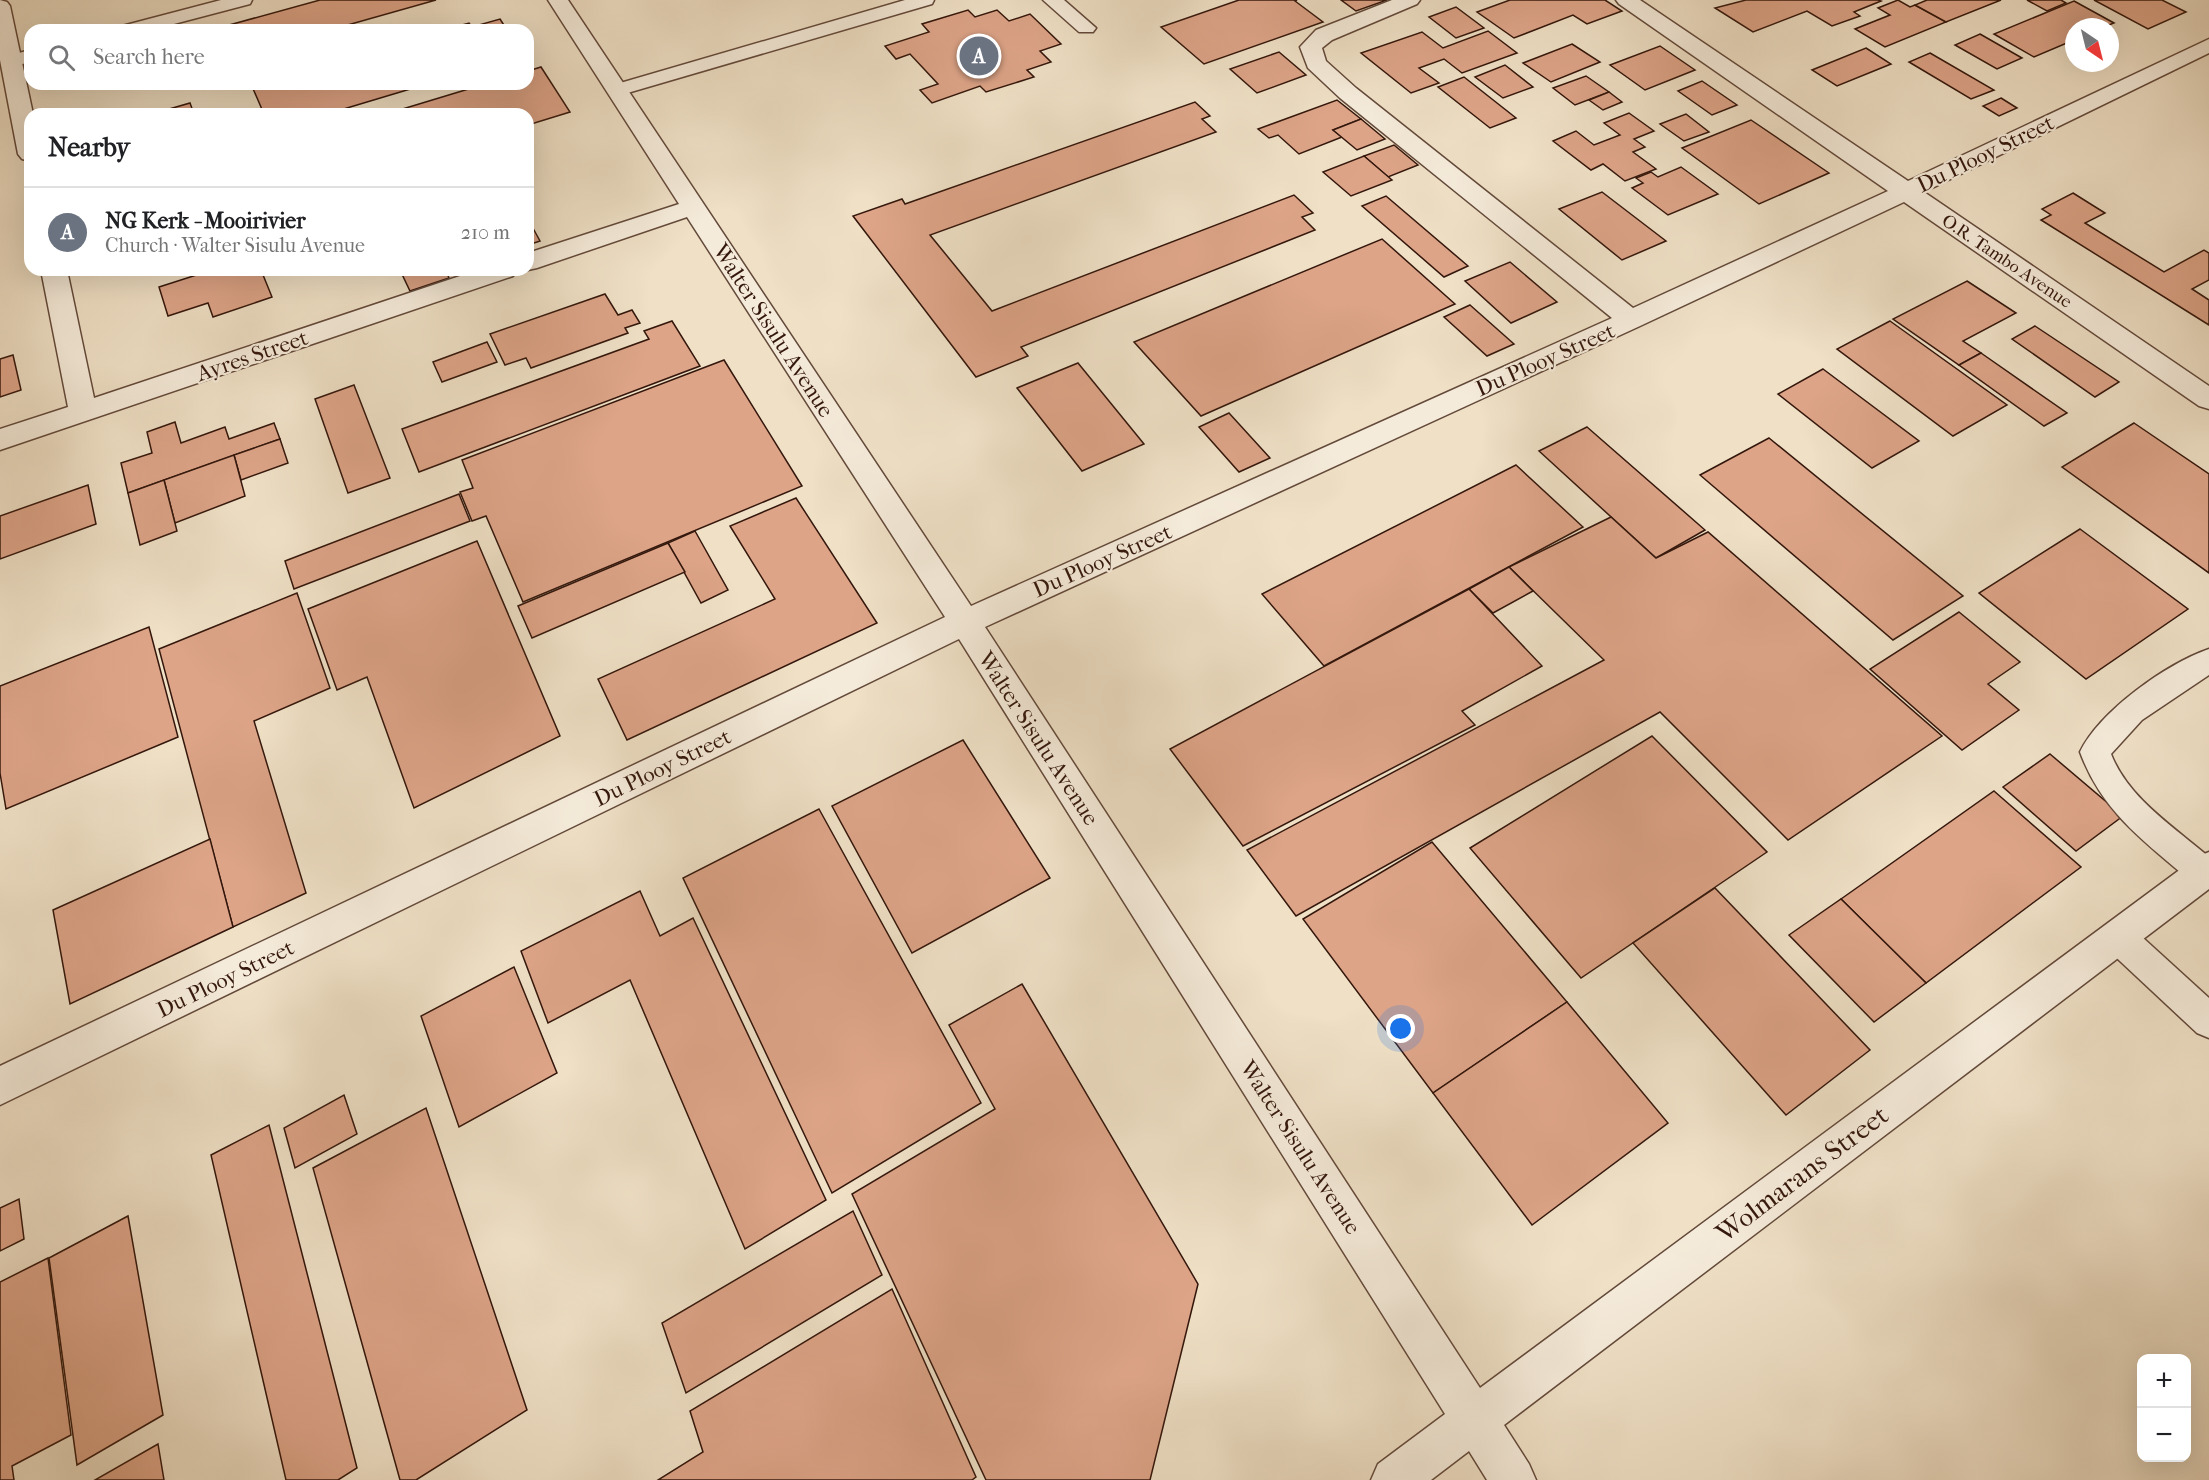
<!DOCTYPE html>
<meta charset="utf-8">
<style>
body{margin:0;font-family:"IM FELL French Canon",serif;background:#f6f6f6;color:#202124}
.controls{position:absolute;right:18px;bottom:18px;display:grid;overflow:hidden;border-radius:12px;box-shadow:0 6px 24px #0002}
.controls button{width:54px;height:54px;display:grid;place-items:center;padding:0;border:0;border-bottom:2px solid #e0e0e0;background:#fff;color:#202124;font:30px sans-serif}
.compass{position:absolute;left:2065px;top:18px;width:54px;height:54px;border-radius:50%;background:#fff;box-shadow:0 6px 24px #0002;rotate:145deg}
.you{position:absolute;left:1401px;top:1029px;width:21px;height:21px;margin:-15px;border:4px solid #fff;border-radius:50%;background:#1a73e8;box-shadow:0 0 0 9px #1a73e833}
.badge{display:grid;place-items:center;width:39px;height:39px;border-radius:50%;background:#db2777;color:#fff;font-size:20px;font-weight:700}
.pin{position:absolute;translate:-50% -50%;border:3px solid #fff;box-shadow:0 2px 6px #0006}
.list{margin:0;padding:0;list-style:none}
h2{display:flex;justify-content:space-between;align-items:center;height:78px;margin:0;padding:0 24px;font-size:26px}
h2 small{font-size:20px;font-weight:400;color:#757577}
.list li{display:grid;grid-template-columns:39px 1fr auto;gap:18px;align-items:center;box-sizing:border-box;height:90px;padding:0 24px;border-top:2px solid #e0e0e0}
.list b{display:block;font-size:22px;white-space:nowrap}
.list p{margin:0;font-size:20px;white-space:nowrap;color:#757577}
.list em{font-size:20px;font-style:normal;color:#757577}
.icon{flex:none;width:33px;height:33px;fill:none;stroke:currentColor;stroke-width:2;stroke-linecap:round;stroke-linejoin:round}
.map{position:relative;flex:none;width:2209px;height:1480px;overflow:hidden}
.search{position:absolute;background:#fff;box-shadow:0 6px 24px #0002;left:24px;top:24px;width:510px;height:66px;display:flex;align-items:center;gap:15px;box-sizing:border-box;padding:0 21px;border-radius:18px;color:#757577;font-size:22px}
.panel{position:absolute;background:#fff;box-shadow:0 6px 24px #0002;left:24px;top:108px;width:510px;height:168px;border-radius:18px}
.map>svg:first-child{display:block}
.building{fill:#dda488;stroke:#34170c;stroke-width:1.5}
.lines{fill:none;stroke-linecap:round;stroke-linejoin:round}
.lane-casing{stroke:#63493a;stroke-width:3}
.street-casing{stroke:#63493a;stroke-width:3}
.lane{fill:#f5ebda;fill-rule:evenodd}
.street{fill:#f5ebda;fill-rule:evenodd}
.labels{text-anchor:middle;stroke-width:4.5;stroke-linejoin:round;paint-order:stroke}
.far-street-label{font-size:18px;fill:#34170c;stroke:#f5ebda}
.street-label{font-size:22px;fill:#34170c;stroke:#f5ebda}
.near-street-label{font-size:27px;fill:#34170c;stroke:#f5ebda}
</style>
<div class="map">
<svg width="2209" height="1480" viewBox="0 0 2209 1480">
<rect width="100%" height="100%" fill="#efe0c6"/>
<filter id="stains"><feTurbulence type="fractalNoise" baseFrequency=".00333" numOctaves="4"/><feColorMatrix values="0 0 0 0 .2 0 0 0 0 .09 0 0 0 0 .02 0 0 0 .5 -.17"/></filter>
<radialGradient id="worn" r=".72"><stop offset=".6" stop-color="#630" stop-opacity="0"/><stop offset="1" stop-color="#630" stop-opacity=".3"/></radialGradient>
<g class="building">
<path d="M 320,0 L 436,0 L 330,30 L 211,30 Z"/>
<path d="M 1239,0 L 1297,0 L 1295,1 L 1323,22 L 1204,64 L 1161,27 Z"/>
<path d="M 1341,0 L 1387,0 L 1356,11 Z"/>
<path d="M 1510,0 L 1605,0 L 1622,11 L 1587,24 L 1573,15 L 1514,38 L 1477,12 Z"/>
<path d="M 1746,0 L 1878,0 L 1881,1 L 1854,12 L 1860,16 L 1832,26 L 1807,11 L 1753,32 L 1715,8 Z"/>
<path d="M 1898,0 L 1910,7 L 1915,5 L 1946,22 L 1885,47 L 1855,29 L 1890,15 L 1878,8 Z"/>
<path d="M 1927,0 L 2001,0 L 1946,22 L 1915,5 Z"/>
<path d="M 2027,0 L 2061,0 L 2066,3 L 2047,11 Z"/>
<path d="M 2094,0 L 2162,0 L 2186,12 L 2148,29 Z"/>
<path d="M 2074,1 L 2114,23 L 2104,27 L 2074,27 L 2074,40 L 2034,57 L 1994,34 Z"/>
<path d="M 1456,7 L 1484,28 L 1456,38 L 1429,17 Z"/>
<path d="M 968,10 L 975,17 L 997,10 L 1009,21 L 1030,14 L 1061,44 L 1040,51 L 1051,62 L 1027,70 L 1034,77 L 986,92 L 980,86 L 932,103 L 920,90 L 938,84 L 910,54 L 896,59 L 885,46 L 929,32 L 922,24 Z"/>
<path d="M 500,19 L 507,30 L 444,30 L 469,23 L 472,27 Z"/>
<path d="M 1488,31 L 1517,53 L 1462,73 L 1444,59 L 1419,68 L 1439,83 L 1411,93 L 1361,53 L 1422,32 L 1443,48 Z"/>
<path d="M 1980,34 L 2022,58 L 1997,69 L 1955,45 Z"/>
<path d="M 1572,44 L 1600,62 L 1551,82 L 1523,63 Z"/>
<path d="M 1660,46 L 1695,70 L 1645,90 L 1610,65 Z"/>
<path d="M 1866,48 L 1891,64 L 1837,86 L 1812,70 Z"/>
<path d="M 1279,52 L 1306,75 L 1257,93 L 1230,69 Z"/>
<path d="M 1930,53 L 1994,90 L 1971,99 L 1909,62 Z"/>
<path d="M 1505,65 L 1533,87 L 1503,98 L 1475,77 Z"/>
<path d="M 541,67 L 570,112 L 528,125 L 528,114 L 386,114 L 485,84 L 528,84 L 528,71 Z"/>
<path d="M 1586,76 L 1609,92 L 1575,105 L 1553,88 Z"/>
<path d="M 1464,77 L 1516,118 L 1490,128 L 1438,87 Z"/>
<path d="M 1702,81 L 1737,105 L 1712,115 L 1678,91 Z"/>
<path d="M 251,84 L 427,84 L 327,114 L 264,114 Z"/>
<path d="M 1609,92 L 1622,102 L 1603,110 L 1589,100 Z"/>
<path d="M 2001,98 L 2017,108 L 1999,116 L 1983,106 Z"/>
<path d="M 1337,100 L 1361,119 L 1333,130 L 1342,137 L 1299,154 L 1278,135 L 1269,138 L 1258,129 Z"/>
<path d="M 1195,102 L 1210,116 L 1202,119 L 1216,132 L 930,235 L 992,311 L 1294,195 L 1313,213 L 1302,217 L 1315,230 L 1021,347 L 1028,356 L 976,377 L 853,216 L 902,199 L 905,204 Z"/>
<path d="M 190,103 L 194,114 L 152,114 Z"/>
<path d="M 1629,113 L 1654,131 L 1634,139 L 1645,147 L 1633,152 L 1656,169 L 1625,181 L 1603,164 L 1591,170 L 1553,141 L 1576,131 L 1594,145 L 1620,135 L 1604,123 Z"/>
<path d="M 1686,114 L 1709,132 L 1684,141 L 1660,124 Z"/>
<path d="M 1361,119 L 1385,139 L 1357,150 L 1333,130 Z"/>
<path d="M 1751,120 L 1829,173 L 1759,204 L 1682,148 Z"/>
<path d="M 1394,145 L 1418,165 L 1388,177 L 1364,156 Z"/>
<path d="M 1364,156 L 1392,180 L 1351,196 L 1323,172 Z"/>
<path d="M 1681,167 L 1718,194 L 1668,215 L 1632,188 L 1643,183 L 1636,178 L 1651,172 L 1658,177 Z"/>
<path d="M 1602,192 L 1666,241 L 1622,260 L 1559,209 Z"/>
<path d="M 2073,193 L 2105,213 L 2085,223 L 2164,272 L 2204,250 L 2209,253 L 2209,280 L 2192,289 L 2209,300 L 2209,325 L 2041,220 L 2051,215 L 2042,209 Z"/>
<path d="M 1386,196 L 1468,266 L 1444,277 L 1362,206 Z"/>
<path d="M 528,219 L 540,241 L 528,245 Z"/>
<path d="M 1382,239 L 1455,304 L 1201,416 L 1134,342 Z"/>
<path d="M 1510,262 L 1557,302 L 1511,323 L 1465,281 Z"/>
<path d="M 212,270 L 261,270 L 272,297 L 213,317 L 208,303 L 168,316 L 159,287 Z"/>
<path d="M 400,270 L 454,270 L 447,273 L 449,278 L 410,291 Z"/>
<path d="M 1967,281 L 2016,313 L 1963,341 L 1981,353 L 1959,365 L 1893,319 Z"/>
<path d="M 605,294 L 618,315 L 632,310 L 640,323 L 625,328 L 628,333 L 531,368 L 526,358 L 505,365 L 490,334 Z"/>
<path d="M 1470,305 L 1514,344 L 1487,356 L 1444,317 Z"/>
<path d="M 672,321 L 700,366 L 419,472 L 402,429 L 649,339 L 644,331 Z"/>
<path d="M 1890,321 L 2007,405 L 1953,436 L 1837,349 Z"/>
<path d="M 2035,326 L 2119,382 L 2095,397 L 2012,339 Z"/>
<path d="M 487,342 L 497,362 L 442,382 L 433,362 Z"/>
<path d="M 1981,353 L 2067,413 L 2044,426 L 1959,365 Z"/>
<path d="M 13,355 L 21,390 L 0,397 L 0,359 Z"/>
<path d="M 724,360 L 802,486 L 523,602 L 486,516 L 472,521 L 460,492 L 473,488 L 462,460 Z"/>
<path d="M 1078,363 L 1144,444 L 1082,471 L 1017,388 Z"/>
<path d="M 1823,369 L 1919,441 L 1872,468 L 1778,394 Z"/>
<path d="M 354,385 L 390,478 L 348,493 L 315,399 Z"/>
<path d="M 1229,413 L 1270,458 L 1239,472 L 1199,427 Z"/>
<path d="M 175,422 L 181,443 L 225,427 L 229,439 L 274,423 L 280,439 L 128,493 L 121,463 L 152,453 L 147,432 Z"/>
<path d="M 2134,423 L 2209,474 L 2209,573 L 2062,467 Z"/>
<path d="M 1587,427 L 1705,530 L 1656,558 L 1539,451 Z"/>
<path d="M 1769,438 L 1963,596 L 1893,640 L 1700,475 Z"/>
<path d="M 280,439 L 288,463 L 241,480 L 234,455 Z"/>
<path d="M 234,455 L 245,496 L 175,523 L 164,480 Z"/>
<path d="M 1516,465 L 1583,527 L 1324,666 L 1262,594 Z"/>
<path d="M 164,480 L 177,531 L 140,545 L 128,493 Z"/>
<path d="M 88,485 L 96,524 L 0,559 L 0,516 Z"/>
<path d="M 459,494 L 470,521 L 294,589 L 285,561 Z"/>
<path d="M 796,498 L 877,623 L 627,740 L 598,679 L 775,599 L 730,526 Z"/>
<path d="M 1611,517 L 1656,558 L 1708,532 L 1942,736 L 1788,840 L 1660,712 L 1296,916 L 1247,850 L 1604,660 L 1509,567 Z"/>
<path d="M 2080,529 L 2188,609 L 2086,679 L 1979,593 Z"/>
<path d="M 695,531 L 728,590 L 701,603 L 668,543 Z"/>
<path d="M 477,541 L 560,736 L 414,808 L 367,677 L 337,690 L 308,609 Z"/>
<path d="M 668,543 L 685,572 L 532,638 L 518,606 Z"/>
<path d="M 1509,567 L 1533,591 L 1493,613 L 1469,589 Z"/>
<path d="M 1469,589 L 1542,666 L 1462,711 L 1475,725 L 1243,846 L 1170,749 Z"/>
<path d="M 297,593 L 330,688 L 254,721 L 306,893 L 233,927 L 159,649 Z"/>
<path d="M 1959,612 L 2020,662 L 1988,684 L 2019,710 L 1962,750 L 1870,669 Z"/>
<path d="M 149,627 L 178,737 L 6,809 L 0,773 L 0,686 Z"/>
<path d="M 1652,736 L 1767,852 L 1581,978 L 1470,848 Z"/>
<path d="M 963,740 L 1050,878 L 912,953 L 832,806 Z"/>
<path d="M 2050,754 L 2123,816 L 2076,851 L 2003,787 Z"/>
<path d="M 1994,791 L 2081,867 L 1926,983 L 1841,899 Z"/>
<path d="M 819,809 L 981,1103 L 832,1193 L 683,878 Z"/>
<path d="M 210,839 L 233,927 L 70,1004 L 53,910 Z"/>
<path d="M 1432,842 L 1567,1002 L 1433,1093 L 1303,919 Z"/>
<path d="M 1715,888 L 1870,1050 L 1786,1115 L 1633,943 Z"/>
<path d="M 640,891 L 660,936 L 693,918 L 826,1200 L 745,1249 L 630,980 L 548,1023 L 521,951 Z"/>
<path d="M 1841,899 L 1926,983 L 1874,1022 L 1789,935 Z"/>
<path d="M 514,967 L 557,1073 L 459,1127 L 421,1016 Z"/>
<path d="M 1022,984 L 1198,1284 L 1150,1480 L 986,1480 L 852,1194 L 995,1109 L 949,1025 Z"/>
<path d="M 1567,1002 L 1668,1123 L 1532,1225 L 1433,1093 Z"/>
<path d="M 344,1095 L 357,1134 L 295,1168 L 284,1128 Z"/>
<path d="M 426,1108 L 527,1410 L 416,1480 L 400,1480 L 313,1168 Z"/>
<path d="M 269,1125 L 357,1468 L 338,1480 L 286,1480 L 211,1155 Z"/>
<path d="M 19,1199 L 24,1239 L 0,1251 L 0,1208 Z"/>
<path d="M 853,1211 L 882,1275 L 686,1393 L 662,1323 Z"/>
<path d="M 128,1216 L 163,1415 L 77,1465 L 49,1258 Z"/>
<path d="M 48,1258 L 71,1435 L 12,1466 L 14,1480 L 0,1480 L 0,1282 Z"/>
<path d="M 892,1289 L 976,1477 L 972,1480 L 658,1480 L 703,1452 L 690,1411 Z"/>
<path d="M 158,1444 L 164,1480 L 95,1480 Z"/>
</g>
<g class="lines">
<defs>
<g id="lane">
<path d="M 221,0 L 252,0 L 250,4 L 151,30 L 119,30 L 122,26 Z"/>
<path d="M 905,0 L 934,0 L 932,4 L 624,94 L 610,94 L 607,90 L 610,86 Z"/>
<path d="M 1043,0 L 1064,0 L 1096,28 L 1093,32 L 1079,32 Z"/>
<path d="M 30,50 L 30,62 L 11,67 L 4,65 L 1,61 L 4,57 Z"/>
<path d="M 2209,649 L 2209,675 L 2142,720 L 2111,754 C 2128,798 2174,827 2209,857 L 2209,884 L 2203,887 L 2192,882 C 2145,842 2102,812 2080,752 C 2100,711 2166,664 2209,649 Z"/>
<path d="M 2118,921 L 2130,926 L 2209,998 L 2209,1038 L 2197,1033 L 2106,948 L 2102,937 L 2106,926 Z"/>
</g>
<g id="street">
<path d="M 0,0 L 7,2 L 10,6 L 33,114 L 30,114 L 30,161 L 22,159 L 18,154 L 0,60 Z"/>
<path d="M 548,0 L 568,0 L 971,606 L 1612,318 L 1340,98 L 1308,68 L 1300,47 L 1316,30 L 1392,0 L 1420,0 L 1417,4 L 1332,40 L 1322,48 L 1326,61 L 1356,88 L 1633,308 L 1888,191 L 1619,4 L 1616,0 L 1640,0 L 1908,181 L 2209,39 L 2209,53 L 1924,192 L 2209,386 L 2209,409 L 2199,406 L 1904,202 L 1640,326 L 985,627 L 1480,1388 L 2197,857 L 2209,852 L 2209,889 L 1504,1425 L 1529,1464 L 1536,1480 L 1487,1480 L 1469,1451 L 1431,1480 L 1371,1480 L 1378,1464 L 1445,1414 L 959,639 L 0,1105 L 0,1066 L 945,617 L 687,217 L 537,268 L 528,270 L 527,270 L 528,253 L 679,204 Z"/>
<path d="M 41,270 L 67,270 L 94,398 L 478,270 L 517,270 L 513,276 L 0,450 L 0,429 L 68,407 Z"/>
</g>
</defs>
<use href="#lane" class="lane-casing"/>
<use href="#street" class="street-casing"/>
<use href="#lane" class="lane"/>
<use href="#street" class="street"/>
</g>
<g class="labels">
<g class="far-street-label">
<text transform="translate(2007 261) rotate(34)" y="6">O.R. Tambo Avenue</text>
</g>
<g class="street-label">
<text transform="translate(1985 153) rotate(-26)" y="8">Du Plooy Street</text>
<text transform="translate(774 330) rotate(57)" y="8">Walter Sisulu Avenue</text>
<text transform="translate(252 355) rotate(-19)" y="8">Ayres Street</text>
<text transform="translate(1545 359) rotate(-24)" y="8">Du Plooy Street</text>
<text transform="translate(1102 560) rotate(-24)" y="8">Du Plooy Street</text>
<text transform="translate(1039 738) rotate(57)" y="8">Walter Sisulu Avenue</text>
<text transform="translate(662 767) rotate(-26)" y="8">Du Plooy Street</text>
<text transform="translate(225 978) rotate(-26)" y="8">Du Plooy Street</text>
<text transform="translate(1301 1147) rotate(57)" y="8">Walter Sisulu Avenue</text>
</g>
<g class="near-street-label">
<text transform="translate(1802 1174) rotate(-37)" y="9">Wolmarans Street</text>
</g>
</g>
<rect width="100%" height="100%" filter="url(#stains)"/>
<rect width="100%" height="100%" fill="url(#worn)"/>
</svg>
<div class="controls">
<button>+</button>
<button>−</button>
</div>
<svg class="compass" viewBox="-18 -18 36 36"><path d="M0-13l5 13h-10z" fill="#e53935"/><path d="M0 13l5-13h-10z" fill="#757577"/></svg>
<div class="you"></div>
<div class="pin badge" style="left:979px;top:56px;background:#6b7280">A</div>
<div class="search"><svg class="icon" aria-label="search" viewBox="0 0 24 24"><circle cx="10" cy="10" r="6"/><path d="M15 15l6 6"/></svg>Search here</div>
<section class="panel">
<h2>Nearby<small></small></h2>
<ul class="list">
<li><span class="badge" style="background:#6b7280">A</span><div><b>NG Kerk - Mooirivier</b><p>Church · Walter Sisulu Avenue</p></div><em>210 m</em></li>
</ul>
</section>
</div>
